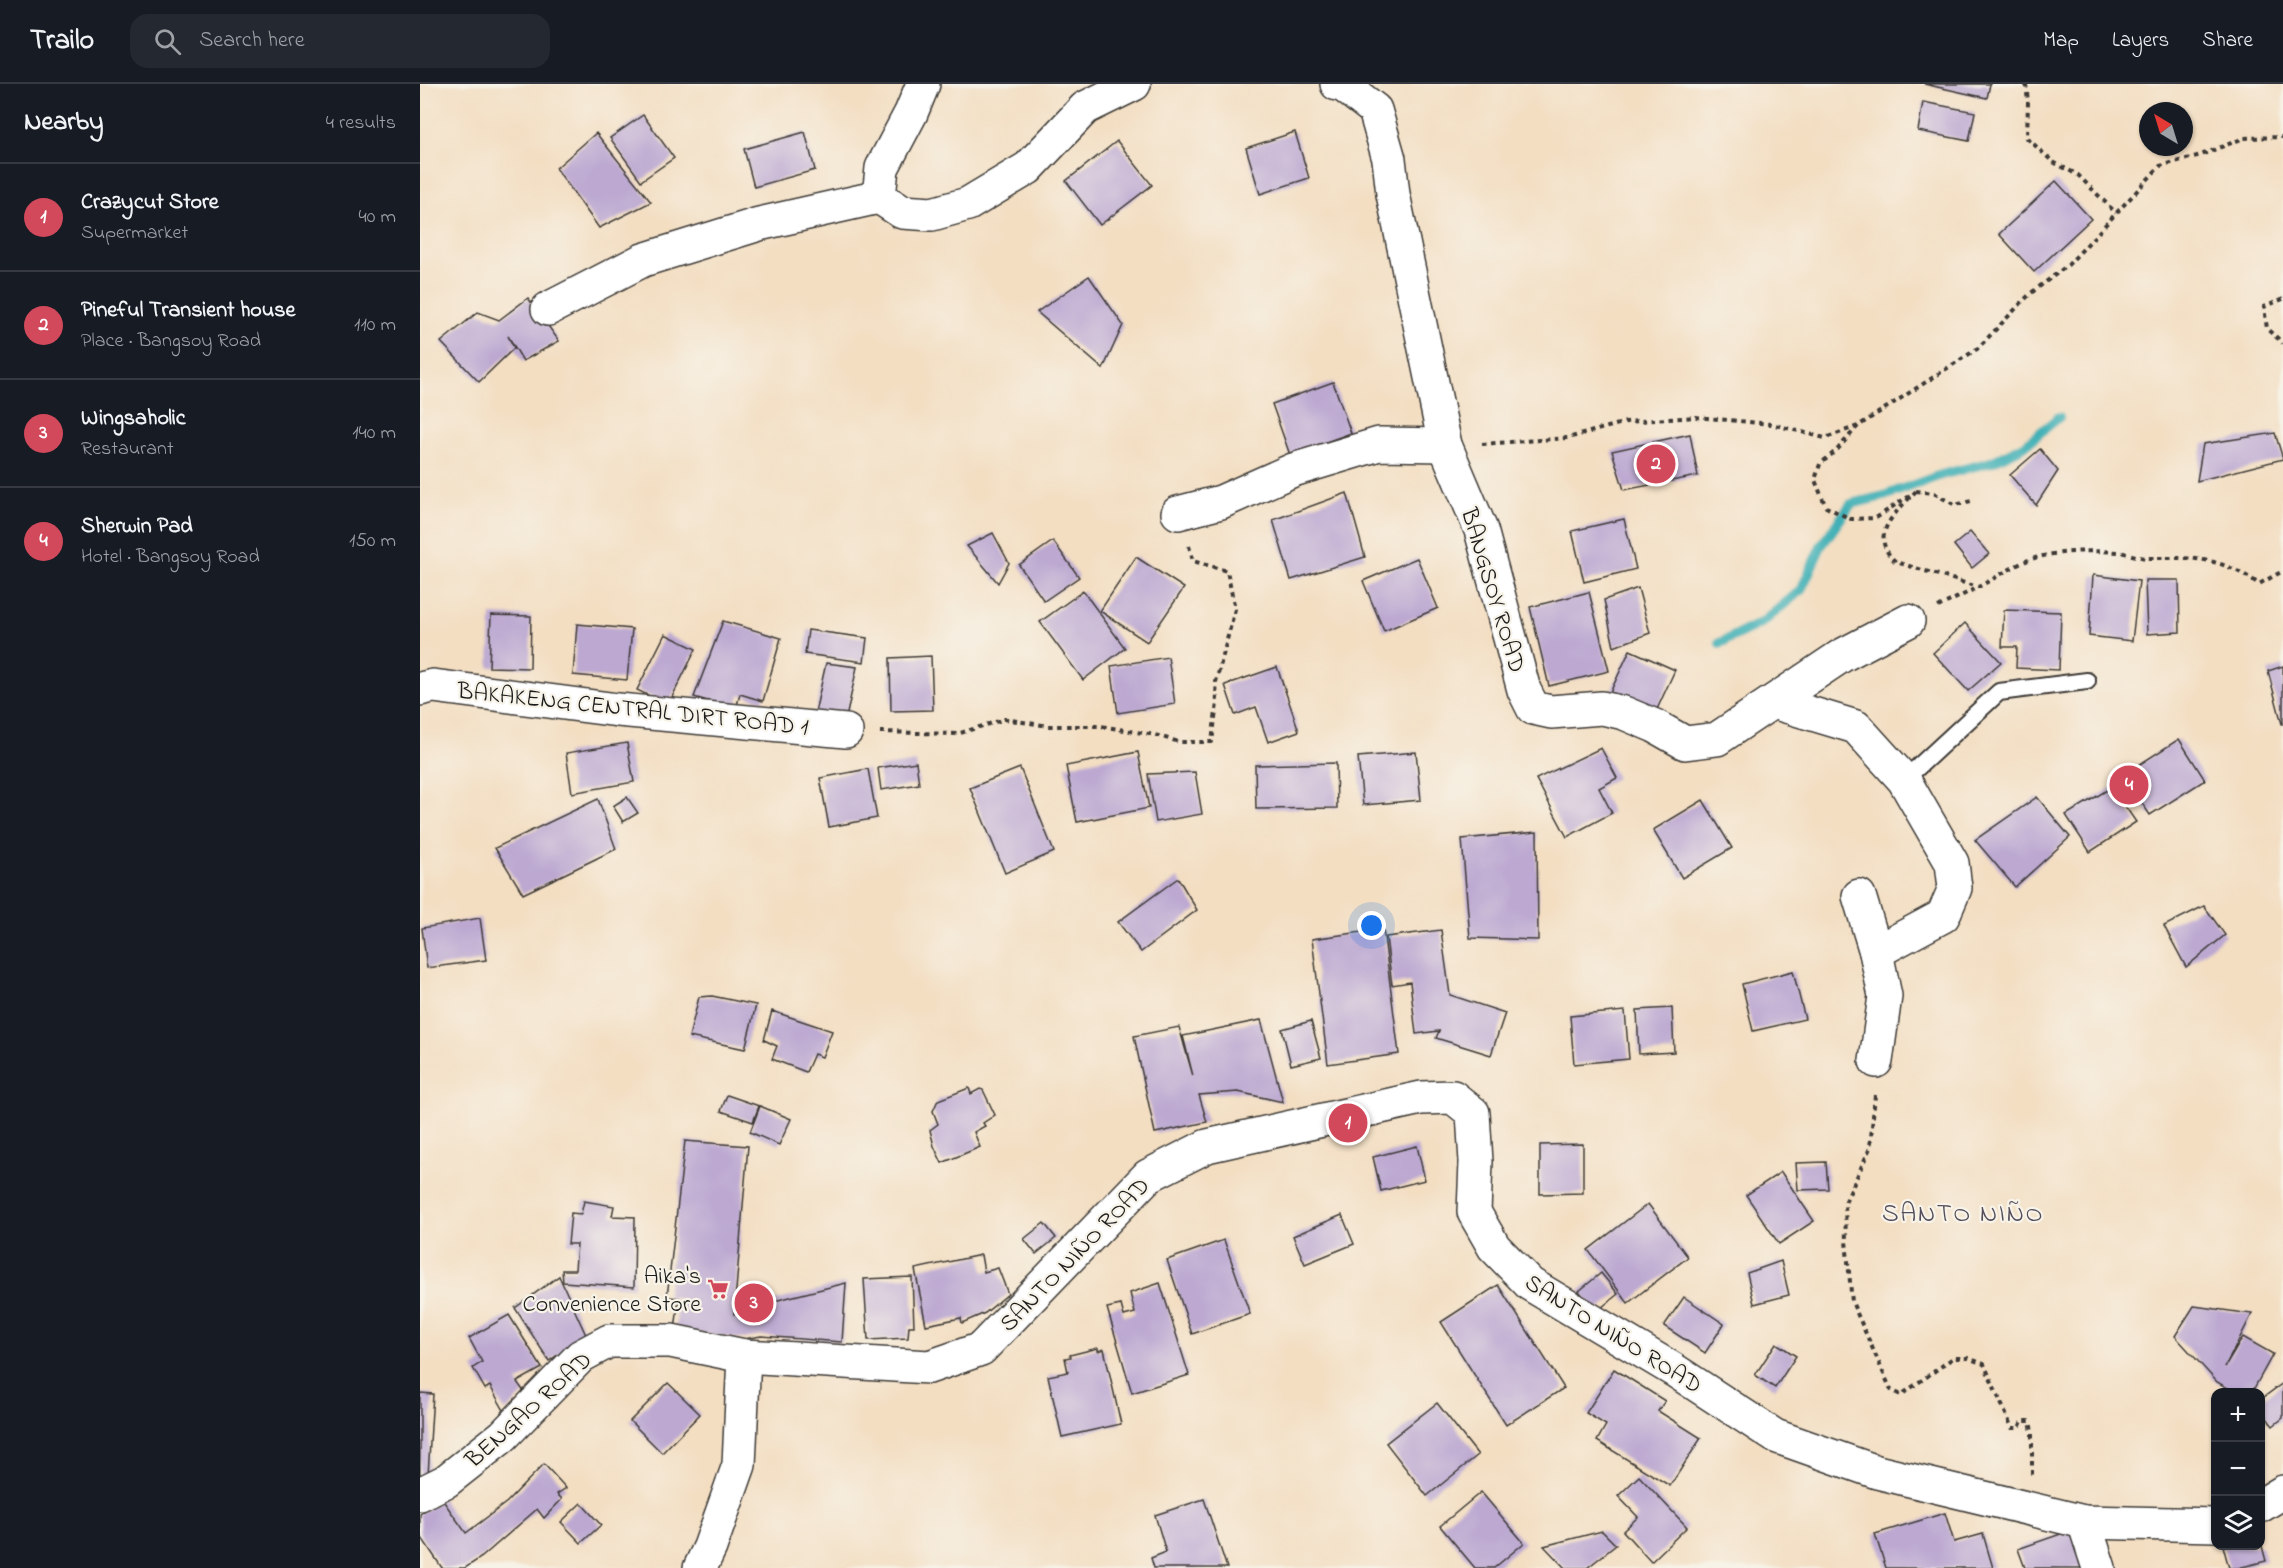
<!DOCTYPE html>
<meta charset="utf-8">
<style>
body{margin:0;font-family:"Indie Flower",sans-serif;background:#242831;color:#f1f3f6}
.controls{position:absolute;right:18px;bottom:18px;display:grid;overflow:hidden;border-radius:12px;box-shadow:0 2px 4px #0004}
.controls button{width:54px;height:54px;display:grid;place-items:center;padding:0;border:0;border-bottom:2px solid #363941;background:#171b24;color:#f1f3f6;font:30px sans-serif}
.compass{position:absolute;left:1719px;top:18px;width:54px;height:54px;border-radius:50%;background:#171b24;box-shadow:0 2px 4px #0004;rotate:322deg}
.you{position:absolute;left:952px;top:842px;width:21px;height:21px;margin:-15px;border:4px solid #fff;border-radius:50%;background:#1a73e8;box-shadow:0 0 0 9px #1a73e833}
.badge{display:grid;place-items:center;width:39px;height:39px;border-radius:50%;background:#d1495b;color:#fff;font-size:20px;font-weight:700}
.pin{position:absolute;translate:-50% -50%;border:3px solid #fff;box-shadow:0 2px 6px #0006}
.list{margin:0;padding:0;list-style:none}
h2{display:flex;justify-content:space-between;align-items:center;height:78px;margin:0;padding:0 24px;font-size:26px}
h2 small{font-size:20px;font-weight:400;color:#9ea1a6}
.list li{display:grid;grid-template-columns:39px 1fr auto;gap:18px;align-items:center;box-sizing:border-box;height:108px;padding:0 24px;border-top:2px solid #363941}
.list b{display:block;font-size:22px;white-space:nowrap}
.list p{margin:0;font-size:20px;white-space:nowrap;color:#9ea1a6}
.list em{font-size:20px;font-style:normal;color:#9ea1a6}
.icon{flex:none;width:33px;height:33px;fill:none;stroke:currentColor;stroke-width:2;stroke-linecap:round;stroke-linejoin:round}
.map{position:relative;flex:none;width:1863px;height:1484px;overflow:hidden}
header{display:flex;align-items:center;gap:36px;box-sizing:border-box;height:84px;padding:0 30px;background:#171b24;border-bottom:2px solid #363941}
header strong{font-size:28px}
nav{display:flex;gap:33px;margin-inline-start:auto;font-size:21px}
.search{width:420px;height:54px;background:#242831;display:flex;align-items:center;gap:15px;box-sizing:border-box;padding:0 21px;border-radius:18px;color:#9ea1a6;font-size:22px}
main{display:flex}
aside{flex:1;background:#171b24}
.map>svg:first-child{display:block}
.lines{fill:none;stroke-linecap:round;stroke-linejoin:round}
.stream{stroke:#3fb0b6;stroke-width:10}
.building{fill:#bca8d1}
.lane-casing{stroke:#3c3935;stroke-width:20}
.street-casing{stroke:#3c3935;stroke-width:36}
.path{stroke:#3c3935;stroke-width:4;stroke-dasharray:4.5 4.5;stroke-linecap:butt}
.lane{stroke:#fff;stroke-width:16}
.street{stroke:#fff;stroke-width:33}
.labels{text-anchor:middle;stroke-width:4.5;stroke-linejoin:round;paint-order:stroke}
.street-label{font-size:24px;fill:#1c1c1c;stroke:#f7f3e8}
.poi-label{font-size:24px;fill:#1c1c1c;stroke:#f7f3e8;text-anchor:end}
.neighbourhood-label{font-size:26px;letter-spacing:1.5px;fill:#544d5b;stroke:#f7f3e8}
</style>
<header>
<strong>Trailo</strong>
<div class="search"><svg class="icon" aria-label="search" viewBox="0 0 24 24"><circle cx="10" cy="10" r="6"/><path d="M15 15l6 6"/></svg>Search here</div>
<nav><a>Map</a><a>Layers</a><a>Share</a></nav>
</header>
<main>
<aside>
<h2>Nearby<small>4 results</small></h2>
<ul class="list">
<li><span class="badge">1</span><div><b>Crazycut Store</b><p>Supermarket</p></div><em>40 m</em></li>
<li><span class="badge">2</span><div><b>Pineful Transient house</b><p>Place · Bangsoy Road</p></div><em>110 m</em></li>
<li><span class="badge">3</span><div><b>Wingsaholic</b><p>Restaurant</p></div><em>140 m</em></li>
<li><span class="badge">4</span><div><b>Sherwin Pad</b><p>Hotel · Bangsoy Road</p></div><em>150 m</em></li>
</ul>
</aside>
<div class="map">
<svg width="1863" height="1484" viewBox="0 0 1863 1484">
<rect width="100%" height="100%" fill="#f7f3e8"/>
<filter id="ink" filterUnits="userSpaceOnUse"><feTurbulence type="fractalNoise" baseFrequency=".0167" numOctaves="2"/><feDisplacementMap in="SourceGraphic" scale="12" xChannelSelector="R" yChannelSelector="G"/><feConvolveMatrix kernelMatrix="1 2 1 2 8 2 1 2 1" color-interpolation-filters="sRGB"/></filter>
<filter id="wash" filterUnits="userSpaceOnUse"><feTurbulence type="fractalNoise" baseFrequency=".008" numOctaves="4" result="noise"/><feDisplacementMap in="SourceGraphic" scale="24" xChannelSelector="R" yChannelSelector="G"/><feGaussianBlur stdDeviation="1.35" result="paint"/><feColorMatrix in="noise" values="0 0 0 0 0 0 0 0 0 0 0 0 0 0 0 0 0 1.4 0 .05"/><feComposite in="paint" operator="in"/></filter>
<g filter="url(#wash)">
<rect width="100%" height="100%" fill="#f3dec2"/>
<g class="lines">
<path class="stream" d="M 1300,559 L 1343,538 L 1381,506 L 1401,462 L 1431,420 L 1464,412 L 1521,391 L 1571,378 L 1604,362 L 1639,333"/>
</g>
<g id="blocks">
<g class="building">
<path d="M 1504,0 L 1570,0 L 1567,14 Z"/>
<path d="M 1503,18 L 1555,28 L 1549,57 L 1498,47 Z"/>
<path d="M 223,31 L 254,74 L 221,97 L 190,54 Z"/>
<path d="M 385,48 L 395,86 L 334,103 L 324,65 Z"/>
<path d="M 875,48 L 889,94 L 840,110 L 826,64 Z"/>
<path d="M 176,49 L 231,118 L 179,144 L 136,84 Z"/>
<path d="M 697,57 L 732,101 L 680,141 L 646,97 Z"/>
<path d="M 1636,97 L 1671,135 L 1614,188 L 1579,150 Z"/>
<path d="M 669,192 L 703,241 L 683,285 L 617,228 Z"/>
<path d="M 108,214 L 139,257 L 103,277 L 88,252 L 94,264 L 59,298 L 21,258 L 58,228 L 79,236 Z"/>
<path d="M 913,298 L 931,349 L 870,371 L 852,320 Z"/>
<path d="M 1855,349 L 1863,375 L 1777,397 L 1783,360 Z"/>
<path d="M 1270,350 L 1278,392 L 1204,406 L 1192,367 Z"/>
<path d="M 1620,365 L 1638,387 L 1616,421 L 1590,391 Z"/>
<path d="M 927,409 L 945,473 L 871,496 L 853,436 Z"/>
<path d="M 1204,435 L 1216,485 L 1164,498 L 1152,447 Z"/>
<path d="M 1550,448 L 1569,470 L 1552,484 L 1534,461 Z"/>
<path d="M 573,449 L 589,479 L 578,499 L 547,462 Z"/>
<path d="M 633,457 L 659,493 L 624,517 L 599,481 Z"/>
<path d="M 716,473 L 764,504 L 727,558 L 680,527 Z"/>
<path d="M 997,474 L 1018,524 L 964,547 L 943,497 Z"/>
<path d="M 1673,491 L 1719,497 L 1712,557 L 1669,552 Z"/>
<path d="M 1725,496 L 1759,496 L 1760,548 L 1727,550 Z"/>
<path d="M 1218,504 L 1230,549 L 1194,563 L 1184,516 Z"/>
<path d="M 663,507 L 705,564 L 663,596 L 620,538 Z"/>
<path d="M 1169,508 L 1189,587 L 1129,602 L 1110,523 Z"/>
<path d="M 1584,526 L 1641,528 L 1639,586 L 1596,584 L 1597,563 L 1582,563 Z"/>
<path d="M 71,531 L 111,532 L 110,584 L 69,583 Z"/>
<path d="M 303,537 L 361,554 L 343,617 L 320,610 L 316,625 L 274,613 Z"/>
<path d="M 1545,539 L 1581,578 L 1548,607 L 1513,569 Z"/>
<path d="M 157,540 L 212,545 L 207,596 L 153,591 Z"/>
<path d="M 388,546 L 447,554 L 444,578 L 385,570 Z"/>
<path d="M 245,550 L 276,565 L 248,621 L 217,606 Z"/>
<path d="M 1210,566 L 1255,586 L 1233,634 L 1188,613 Z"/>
<path d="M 511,572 L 513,626 L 471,627 L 470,574 Z"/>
<path d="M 748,573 L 755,620 L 698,629 L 691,582 Z"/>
<path d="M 406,579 L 437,583 L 425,639 L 394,633 Z"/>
<path d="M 1863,582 L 1863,640 L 1862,640 L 1848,587 Z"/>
<path d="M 857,583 L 879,647 L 848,658 L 836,623 L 815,631 L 805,601 Z"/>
<path d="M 1759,655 L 1785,696 L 1730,731 L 1703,691 Z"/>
<path d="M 207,659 L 214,698 L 152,709 L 146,669 Z"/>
<path d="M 1181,664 L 1197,694 L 1179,704 L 1192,729 L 1147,753 L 1116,695 Z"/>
<path d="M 718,668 L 729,724 L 657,738 L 646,682 Z"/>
<path d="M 996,668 L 1001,716 L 943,721 L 938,673 Z"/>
<path d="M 496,678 L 499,700 L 461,706 L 458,684 Z"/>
<path d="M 916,679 L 917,724 L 836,725 L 835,681 Z"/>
<path d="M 600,684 L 634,768 L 585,789 L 550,704 Z"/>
<path d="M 448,685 L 457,734 L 409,743 L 400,694 Z"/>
<path d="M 775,688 L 782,730 L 736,738 L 728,690 Z"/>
<path d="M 1692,703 L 1716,738 L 1670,768 L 1646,731 Z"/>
<path d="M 207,713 L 218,729 L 203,738 L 193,722 Z"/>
<path d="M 1617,713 L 1650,753 L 1595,803 L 1555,756 Z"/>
<path d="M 178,715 L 196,765 L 103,810 L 75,764 Z"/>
<path d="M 1283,716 L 1312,764 L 1262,794 L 1233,746 Z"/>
<path d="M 1117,748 L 1118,856 L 1050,854 L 1042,755 Z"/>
<path d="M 758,794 L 777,826 L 721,868 L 698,838 Z"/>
<path d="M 1784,822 L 1805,851 L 1766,883 L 1744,842 Z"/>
<path d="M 60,834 L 66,876 L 7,884 L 2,844 Z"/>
<path d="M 963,845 L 979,970 L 908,980 L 892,855 Z"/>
<path d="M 1021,846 L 1030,911 L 1085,929 L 1071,971 L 1016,954 L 1019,947 L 996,950 L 990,898 L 972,901 L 966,853 Z"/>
<path d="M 1373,887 L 1385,935 L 1333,947 L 1322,900 Z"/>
<path d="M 292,912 L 336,921 L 325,965 L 269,953 L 279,913 Z"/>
<path d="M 1252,924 L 1254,968 L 1219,970 L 1217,926 Z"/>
<path d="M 352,927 L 412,947 L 402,973 L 394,970 L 386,988 L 352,975 L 357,962 L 344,956 Z"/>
<path d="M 1205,927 L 1209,975 L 1154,980 L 1150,932 Z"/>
<path d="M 841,936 L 863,1018 L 818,1008 L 779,1011 L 787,1038 L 735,1049 L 714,952 L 759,943 L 773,992 L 763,952 Z"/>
<path d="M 891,937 L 901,974 L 871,981 L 862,945 Z"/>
<path d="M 549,1004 L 551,1010 L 560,1005 L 563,1006 L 575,1031 L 563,1039 L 565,1042 L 554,1048 L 560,1063 L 522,1079 L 514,1062 L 510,1046 L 518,1040 L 513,1027 L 518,1016 Z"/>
<path d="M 307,1011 L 339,1022 L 333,1038 L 301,1027 Z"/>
<path d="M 340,1022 L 371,1035 L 359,1061 L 330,1048 Z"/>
<path d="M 265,1057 L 328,1062 L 314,1230 L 354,1217 L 426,1199 L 422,1258 L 341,1252 L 324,1255 L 255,1246 L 259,1214 L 247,1213 Z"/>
<path d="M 1163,1060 L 1163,1109 L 1120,1110 L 1120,1061 Z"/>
<path d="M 997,1062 L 1005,1096 L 961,1107 L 953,1073 Z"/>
<path d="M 1406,1078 L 1408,1105 L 1378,1106 L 1376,1079 Z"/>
<path d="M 1361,1088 L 1394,1137 L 1359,1160 L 1326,1111 Z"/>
<path d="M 164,1117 L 194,1122 L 192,1132 L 215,1133 L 214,1203 L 143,1198 L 142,1186 L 155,1186 L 157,1160 L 148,1160 L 151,1129 L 161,1130 Z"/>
<path d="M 1228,1120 L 1268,1173 L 1208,1219 L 1168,1166 Z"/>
<path d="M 922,1131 L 934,1160 L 885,1180 L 873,1152 Z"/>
<path d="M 624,1139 L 636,1154 L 616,1170 L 604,1155 Z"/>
<path d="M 804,1156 L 830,1230 L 772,1250 L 747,1176 Z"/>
<path d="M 561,1171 L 564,1188 L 578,1184 L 588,1210 L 565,1229 L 542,1239 L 541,1234 L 506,1241 L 495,1185 Z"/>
<path d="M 1361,1177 L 1369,1211 L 1334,1220 L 1327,1189 Z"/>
<path d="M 1181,1189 L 1198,1210 L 1176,1228 L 1159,1207 Z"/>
<path d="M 139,1192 L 166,1251 L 129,1277 L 95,1224 Z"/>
<path d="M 492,1193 L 494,1242 L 489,1242 L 488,1254 L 448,1256 L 444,1195 Z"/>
<path d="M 740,1199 L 769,1291 L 712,1309 L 687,1224 L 701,1221 L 704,1232 L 715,1229 L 710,1209 Z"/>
<path d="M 1078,1201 L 1144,1304 L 1086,1341 L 1021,1238 Z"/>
<path d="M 1264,1213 L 1304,1240 L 1285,1269 L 1244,1242 Z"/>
<path d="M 1774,1222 L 1832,1230 L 1805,1283 L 1823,1253 L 1853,1270 L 1832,1308 L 1815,1308 L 1797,1298 L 1755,1252 Z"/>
<path d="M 89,1231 L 122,1284 L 97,1298 L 105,1309 L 85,1328 L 70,1302 L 65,1305 L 53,1284 L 62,1278 L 49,1254 Z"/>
<path d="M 1356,1259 L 1376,1272 L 1355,1304 L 1335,1291 Z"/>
<path d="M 678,1264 L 678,1267 L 684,1265 L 701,1340 L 642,1353 L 628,1292 L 648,1288 L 645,1274 L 651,1273 L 650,1271 Z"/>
<path d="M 1194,1285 L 1245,1317 L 1238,1327 L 1281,1354 L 1250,1402 L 1177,1357 L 1186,1341 L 1166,1329 Z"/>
<path d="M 248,1299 L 280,1330 L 242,1369 L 210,1337 Z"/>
<path d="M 1863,1299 L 1863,1334 L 1853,1342 L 1840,1325 L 1840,1316 Z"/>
<path d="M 0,1309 L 13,1310 L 8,1391 L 0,1391 Z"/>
<path d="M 1017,1319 L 1058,1371 L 1007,1412 L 966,1359 Z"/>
<path d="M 124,1380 L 146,1404 L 137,1410 L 142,1415 L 124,1434 L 117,1425 L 62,1473 L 45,1484 L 22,1484 L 0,1451 L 0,1430 L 22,1415 L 46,1449 L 87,1418 Z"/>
<path d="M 1219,1392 L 1267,1443 L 1231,1478 L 1203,1447 L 1218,1433 L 1198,1412 Z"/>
<path d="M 1061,1408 L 1104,1459 L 1074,1484 L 1055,1484 L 1020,1442 Z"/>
<path d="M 784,1415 L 807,1484 L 734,1484 L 731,1474 L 746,1468 L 735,1431 Z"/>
<path d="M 161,1419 L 181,1441 L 161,1459 L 141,1438 Z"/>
<path d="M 1525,1429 L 1534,1458 L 1563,1450 L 1573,1484 L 1466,1484 L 1455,1450 Z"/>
<path d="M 1655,1445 L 1668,1484 L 1605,1484 L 1598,1465 Z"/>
<path d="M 1182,1447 L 1196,1461 L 1167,1484 L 1145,1484 L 1124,1462 Z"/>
<path d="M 1803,1462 L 1842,1462 L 1846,1477 L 1818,1484 L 1809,1484 Z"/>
</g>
</g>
</g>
<g filter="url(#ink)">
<use href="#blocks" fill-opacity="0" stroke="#3c3935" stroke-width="1.5"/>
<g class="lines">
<defs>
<path id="lane" d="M 1484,696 L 1579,608 L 1667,597"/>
<g id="street">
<path d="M 503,0 L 491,29 L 462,84 L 459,113 L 482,128 L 512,130 L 548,120 L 608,84 L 665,24 L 714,0"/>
<path d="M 917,0 L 924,2 L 955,26 L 969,75 L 973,110 L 1025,361 L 1061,446 L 1104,606 L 1113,624 L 1131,628 L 1182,624 L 1204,629 L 1235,642 L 1265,659 L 1297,655 L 1421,572 L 1488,537"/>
<path d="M 128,225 L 223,176 L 339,140 L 459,113"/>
<path d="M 758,429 L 801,418 L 873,386 L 959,360 L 1025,361"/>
<path d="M 0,605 L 13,602 L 198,626 L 426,647"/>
<path d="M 1353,618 L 1436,643 L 1484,696 L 1532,779 L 1535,804 L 1523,832 L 1456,868"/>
<path d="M 1439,812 L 1456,868 L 1465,912 L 1456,977"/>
<path d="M 0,1410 L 26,1397 L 83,1352 L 161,1272 L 189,1257 L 251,1257 L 324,1272 L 509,1283 L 561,1265 L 728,1092 L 787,1062 L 1001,1014 L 1033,1013 L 1053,1029 L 1056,1078 L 1054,1128 L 1074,1163 L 1110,1200 L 1254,1286 L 1355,1352 L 1457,1388 L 1664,1438 L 1796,1441"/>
<path d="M 1840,1422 L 1863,1408"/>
<path d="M 1664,1438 L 1679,1484"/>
<path d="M 280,1484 L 290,1463 L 319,1381 L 324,1272"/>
</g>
</defs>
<use href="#lane" class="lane-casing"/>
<use href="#street" class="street-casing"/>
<g class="path">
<path d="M 1606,0 L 1608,18 L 1607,54 L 1633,78 L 1658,91 L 1696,129"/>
<path d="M 1863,215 L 1844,223 L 1847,245 L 1863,259"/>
<path d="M 1438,342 L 1417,366 L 1400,380 L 1395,396 L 1406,423 L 1431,435 L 1456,434 L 1490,411"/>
<path d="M 1062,360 L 1148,354 L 1206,338 L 1276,333 L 1351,340 L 1405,354 L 1438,342 L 1557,265 L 1611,209 L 1648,181 L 1740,82 L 1781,71 L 1824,54 L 1863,53"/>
<path d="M 1496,407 C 1477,428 1446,451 1476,478 L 1558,503 C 1574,495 1590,484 1606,477 C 1632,467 1671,466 1698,468 C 1708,469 1719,474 1729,474 C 1777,474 1798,472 1839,500 L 1863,487"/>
<path d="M 1496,407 L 1514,409 L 1535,421 L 1551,417"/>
<path d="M 1518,523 L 1557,504"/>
<path d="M 460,648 L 537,650 L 585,635 L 628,642 L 680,642 L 735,651 L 759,658 L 792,658 L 797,619 L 796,598 L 815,525 L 807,487 L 773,477 L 769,462"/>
<path d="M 1455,1011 L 1450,1064 L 1425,1119 L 1426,1157 L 1432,1218 L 1471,1306 L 1481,1311 L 1533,1274 L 1548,1274 L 1564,1280 L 1592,1344 L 1599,1344 L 1602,1337 L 1610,1337 L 1612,1348 L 1612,1391"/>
</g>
<use href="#lane" class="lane"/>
<use href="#street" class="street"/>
</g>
</g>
<defs>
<symbol id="supermarket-bare" viewBox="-9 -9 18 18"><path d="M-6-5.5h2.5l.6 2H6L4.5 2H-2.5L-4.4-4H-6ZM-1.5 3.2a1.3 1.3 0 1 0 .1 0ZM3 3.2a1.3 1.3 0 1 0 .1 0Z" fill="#d1495b" stroke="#f7f3e8" stroke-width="2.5" paint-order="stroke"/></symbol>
</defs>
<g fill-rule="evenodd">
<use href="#supermarket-bare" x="283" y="1190" width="30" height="30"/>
</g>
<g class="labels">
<g class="street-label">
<text transform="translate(1074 506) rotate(73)" y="8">BANGSOY ROAD</text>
<text transform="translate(213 624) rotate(6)" y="8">BAKAKENG CENTRAL DIRT ROAD 1</text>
<text transform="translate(654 1170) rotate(-46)" y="8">SANTO NIÑO ROAD</text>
<text transform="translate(1194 1249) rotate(32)" y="8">SANTO NIÑO ROAD</text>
<text transform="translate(108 1325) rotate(-42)" y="8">BENGAO ROAD</text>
</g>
<g class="poi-label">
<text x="281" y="1199">Aika's<tspan x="281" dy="28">Convenience Store</tspan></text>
</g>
<g class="neighbourhood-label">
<text x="1543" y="1137">SANTO NIÑO</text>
</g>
</g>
</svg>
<div class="controls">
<button>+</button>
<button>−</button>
<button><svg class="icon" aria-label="layers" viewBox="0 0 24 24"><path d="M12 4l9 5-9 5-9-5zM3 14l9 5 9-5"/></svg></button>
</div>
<svg class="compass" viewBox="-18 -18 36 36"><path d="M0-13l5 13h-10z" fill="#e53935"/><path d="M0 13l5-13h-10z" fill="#9ea1a6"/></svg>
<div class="you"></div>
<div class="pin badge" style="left:928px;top:1039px">1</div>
<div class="pin badge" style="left:1236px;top:380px">2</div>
<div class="pin badge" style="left:334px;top:1219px">3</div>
<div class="pin badge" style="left:1709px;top:701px">4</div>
</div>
</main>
